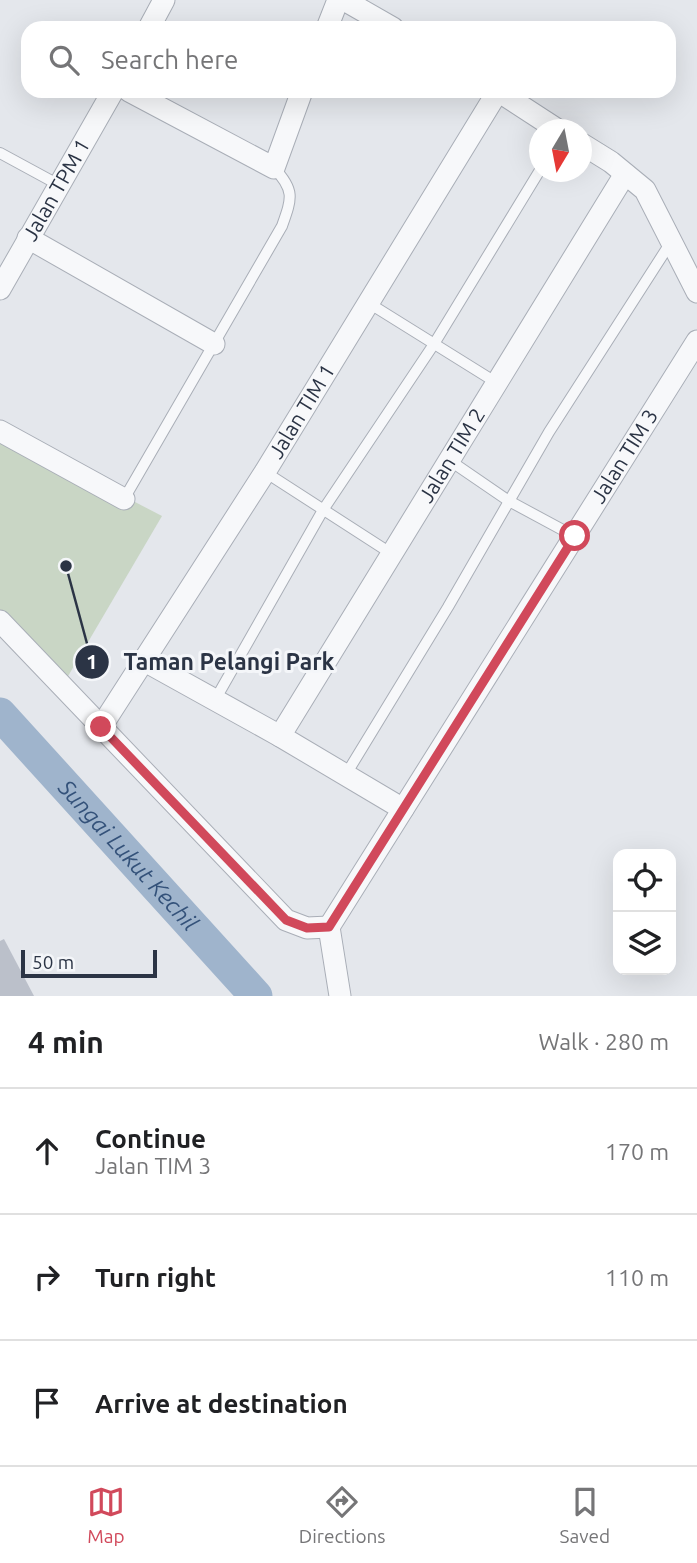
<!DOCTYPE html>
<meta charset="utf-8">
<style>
body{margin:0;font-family:Ubuntu,sans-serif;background:#f2f2f2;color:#202124}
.controls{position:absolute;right:21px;bottom:21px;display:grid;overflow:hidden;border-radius:14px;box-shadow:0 7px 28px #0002}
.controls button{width:63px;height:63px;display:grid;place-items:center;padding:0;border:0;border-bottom:2px solid #e0e0e0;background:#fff;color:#202124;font:35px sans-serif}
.compass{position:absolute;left:529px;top:119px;width:63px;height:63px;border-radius:50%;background:#fff;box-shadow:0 7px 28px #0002;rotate:190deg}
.scale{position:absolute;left:21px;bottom:18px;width:136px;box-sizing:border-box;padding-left:7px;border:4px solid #2b3445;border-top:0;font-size:19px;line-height:24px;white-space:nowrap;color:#2b3445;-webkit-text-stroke:5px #f4f6f9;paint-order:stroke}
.stop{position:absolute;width:21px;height:21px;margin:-16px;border:5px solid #d1495b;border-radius:50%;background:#fff}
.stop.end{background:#d1495b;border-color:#fff;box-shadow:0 2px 7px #0008}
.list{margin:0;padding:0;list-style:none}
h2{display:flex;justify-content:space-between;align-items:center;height:91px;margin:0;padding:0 28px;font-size:30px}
h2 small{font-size:23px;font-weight:400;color:#757577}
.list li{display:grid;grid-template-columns:46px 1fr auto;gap:21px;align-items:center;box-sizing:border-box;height:126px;padding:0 28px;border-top:2px solid #e0e0e0}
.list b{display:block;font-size:26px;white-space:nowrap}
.list p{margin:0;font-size:23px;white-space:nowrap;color:#757577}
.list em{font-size:23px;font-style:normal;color:#757577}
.icon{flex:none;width:38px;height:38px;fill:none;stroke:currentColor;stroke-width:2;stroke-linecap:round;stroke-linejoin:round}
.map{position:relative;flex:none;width:697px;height:996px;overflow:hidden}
.search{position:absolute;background:#fff;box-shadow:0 7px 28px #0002;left:21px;right:21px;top:21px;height:77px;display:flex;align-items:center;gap:18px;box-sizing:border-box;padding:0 24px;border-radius:21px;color:#757577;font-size:26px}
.sheet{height:469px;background:#fff}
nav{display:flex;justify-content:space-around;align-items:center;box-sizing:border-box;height:98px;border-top:2px solid #e0e0e0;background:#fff;font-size:19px;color:#757577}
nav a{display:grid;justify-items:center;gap:4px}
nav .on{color:#d1495b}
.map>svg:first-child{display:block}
.green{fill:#c9d6c5}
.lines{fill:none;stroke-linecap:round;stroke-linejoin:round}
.river{stroke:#9fb4cc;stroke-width:33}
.building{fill:#bbc0ca}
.service-casing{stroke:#a9aeb7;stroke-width:12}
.minor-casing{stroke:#a9aeb7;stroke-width:23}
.service{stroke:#f7f8fa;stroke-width:10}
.minor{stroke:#f7f8fa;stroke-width:21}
.route{stroke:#d1495b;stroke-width:9}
.labels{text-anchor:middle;stroke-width:6;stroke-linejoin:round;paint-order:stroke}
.street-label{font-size:21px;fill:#2b3445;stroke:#f4f6f9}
.water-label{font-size:23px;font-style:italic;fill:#34527a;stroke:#f4f6f9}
.leader{fill:none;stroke:#2b3445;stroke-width:2.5}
.callout-dot{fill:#2b3445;stroke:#f4f6f9;stroke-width:2.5}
.mark-label{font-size:21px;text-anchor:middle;font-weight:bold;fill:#fff}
.callout-label{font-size:23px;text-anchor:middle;font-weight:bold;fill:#2b3445;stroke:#f4f6f9;stroke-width:6;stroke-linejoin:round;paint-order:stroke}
</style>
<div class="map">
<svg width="697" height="996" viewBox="0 0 697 996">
<rect width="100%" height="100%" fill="#e4e7ec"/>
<path class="green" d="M 0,432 L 162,516 L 64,683 L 0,616 Z"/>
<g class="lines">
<path class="river" id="s1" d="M 0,714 L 256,996"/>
</g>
<path class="building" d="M 4,939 L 34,996 L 0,996 L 0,941 Z"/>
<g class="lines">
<defs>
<g id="service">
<path d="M 0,153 L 59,185"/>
<path d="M 367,302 L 497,383"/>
<path d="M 449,460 L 509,501 L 574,536"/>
<path d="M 265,472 L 392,554"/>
<path d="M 124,499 L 282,226 C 292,198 295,190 274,168"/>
<path d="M 215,700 L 323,510 L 434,344 L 540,170"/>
<path d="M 345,776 L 448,607 L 549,432 L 671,242"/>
</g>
<g id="minor">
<path d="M 344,0 L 393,28"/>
<path d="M 149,28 L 164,0"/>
<path d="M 327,28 L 338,0"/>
<path d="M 129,91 L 274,168 L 302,91"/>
<path d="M 498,91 L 558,130"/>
<path d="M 582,144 L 611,162 L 645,190 L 697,292"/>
<path d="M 28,238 L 214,344"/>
<path id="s2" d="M 0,289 L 113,91"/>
<path d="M 0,431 L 124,499"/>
<path d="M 0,621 L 286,920 L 307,928 L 329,927"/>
<path d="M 143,660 L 280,736 L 403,809"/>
<path id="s3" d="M 101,727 L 265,472 L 498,91"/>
<path id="s4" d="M 280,736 L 625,174"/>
<path id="s5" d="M 329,927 L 697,341"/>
<path d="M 329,927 L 340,996"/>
</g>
</defs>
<use href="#service" class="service-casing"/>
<use href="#minor" class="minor-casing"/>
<use href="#service" class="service"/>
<use href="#minor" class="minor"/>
</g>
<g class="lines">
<path class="route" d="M 101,727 L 286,920 L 307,928 L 329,927 L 575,536"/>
</g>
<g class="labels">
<g class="street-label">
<text dy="7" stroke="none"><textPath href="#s2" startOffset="114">Jalan TPM 1</textPath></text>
<text dy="7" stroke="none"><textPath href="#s3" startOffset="374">Jalan TIM 1</textPath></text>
<text dy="7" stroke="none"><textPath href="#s4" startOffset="329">Jalan TIM 2</textPath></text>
<text dy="7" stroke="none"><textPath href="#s5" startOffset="556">Jalan TIM 3</textPath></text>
</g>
<g class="water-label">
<text dy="8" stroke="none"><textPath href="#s1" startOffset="191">Sungai Lukut Kechil</textPath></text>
</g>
</g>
<path class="leader" d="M66 566L92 662"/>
<g class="callout-dot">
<circle cx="66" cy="566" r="7"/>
<circle cx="92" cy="662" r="18"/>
</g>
<g class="mark-label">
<text x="92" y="669">1</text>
</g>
<g class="callout-label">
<text x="229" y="670">Taman Pelangi Park</text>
</g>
</svg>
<div class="controls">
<button><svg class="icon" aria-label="locate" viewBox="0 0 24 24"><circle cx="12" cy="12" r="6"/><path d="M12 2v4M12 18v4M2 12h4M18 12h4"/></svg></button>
<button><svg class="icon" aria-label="layers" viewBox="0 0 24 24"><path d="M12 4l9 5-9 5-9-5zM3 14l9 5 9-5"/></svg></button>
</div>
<svg class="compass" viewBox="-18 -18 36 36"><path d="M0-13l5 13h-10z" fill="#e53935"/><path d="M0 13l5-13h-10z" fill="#757577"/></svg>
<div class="scale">50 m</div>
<div class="stop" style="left:575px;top:536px"></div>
<div class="stop end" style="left:101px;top:727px"></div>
<div class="search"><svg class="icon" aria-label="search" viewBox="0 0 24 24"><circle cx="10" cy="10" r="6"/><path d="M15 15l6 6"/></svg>Search here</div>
</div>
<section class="sheet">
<h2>4 min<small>Walk · 280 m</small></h2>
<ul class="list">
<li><svg class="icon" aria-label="ahead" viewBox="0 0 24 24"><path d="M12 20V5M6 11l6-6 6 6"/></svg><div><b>Continue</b><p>Jalan TIM 3</p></div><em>170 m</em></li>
<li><svg class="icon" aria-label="right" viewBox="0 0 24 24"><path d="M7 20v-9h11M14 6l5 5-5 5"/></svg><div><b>Turn right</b></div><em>110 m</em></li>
<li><svg class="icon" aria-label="arrive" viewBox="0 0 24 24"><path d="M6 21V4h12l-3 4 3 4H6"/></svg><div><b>Arrive at destination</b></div></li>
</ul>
</section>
<nav>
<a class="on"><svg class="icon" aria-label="map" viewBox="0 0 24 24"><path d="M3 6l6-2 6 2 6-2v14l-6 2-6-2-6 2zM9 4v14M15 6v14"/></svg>Map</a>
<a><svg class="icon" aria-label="directions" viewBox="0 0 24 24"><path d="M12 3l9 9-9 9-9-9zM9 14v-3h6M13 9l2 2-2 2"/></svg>Directions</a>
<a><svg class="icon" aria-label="saved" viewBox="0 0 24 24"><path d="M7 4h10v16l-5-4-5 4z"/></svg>Saved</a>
</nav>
